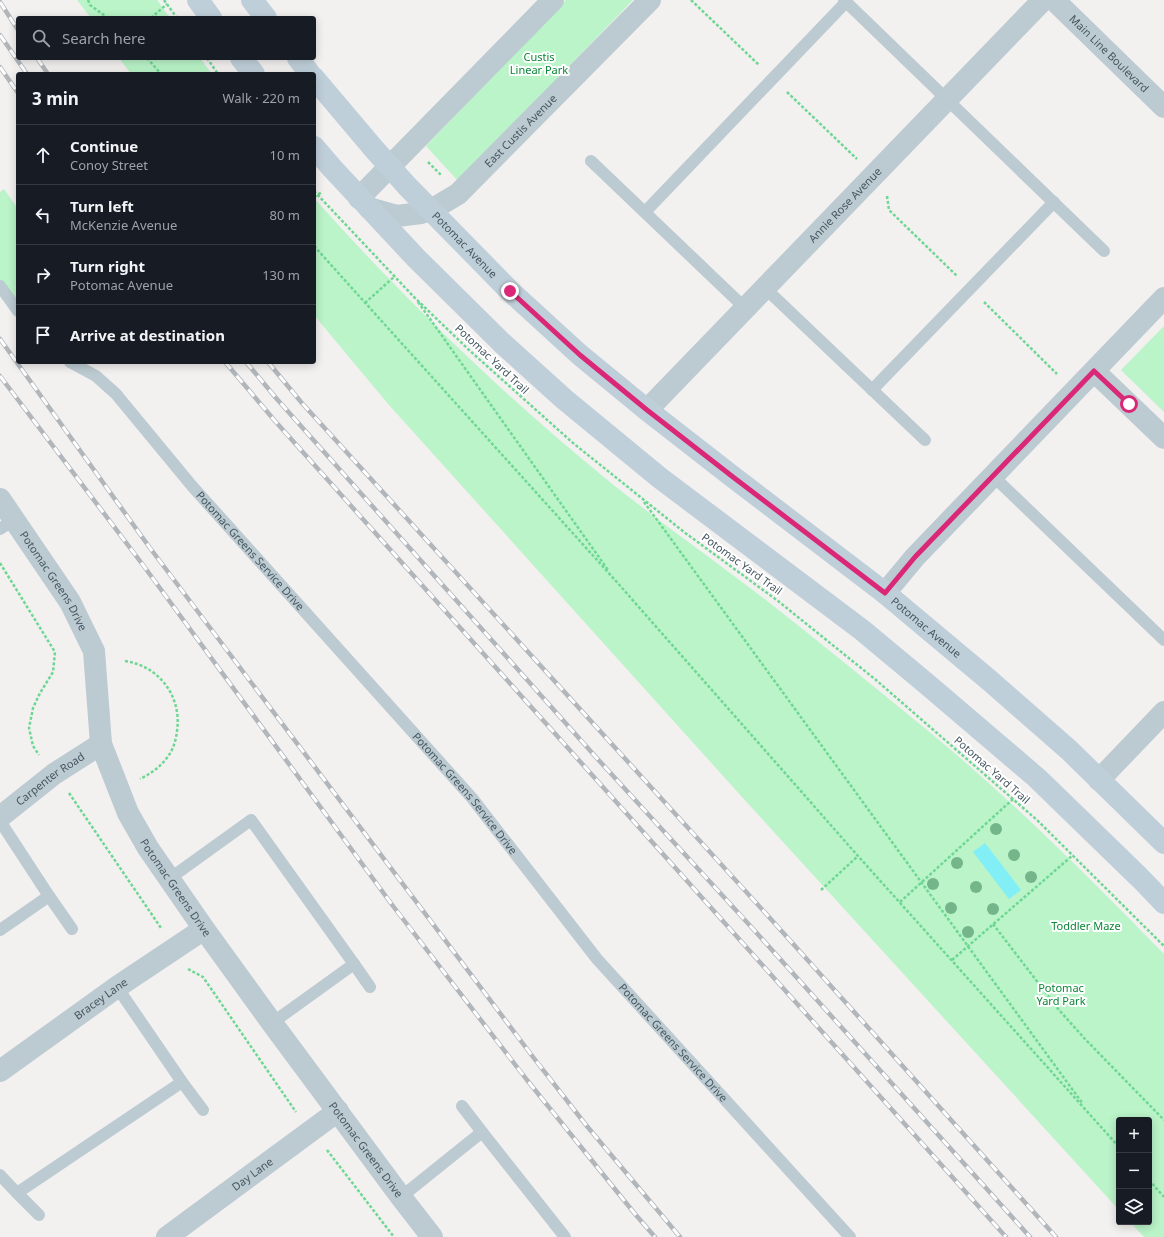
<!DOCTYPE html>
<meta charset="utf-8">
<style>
body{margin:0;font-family:"Noto Sans",sans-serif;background:#20242c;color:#f1f3f6}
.controls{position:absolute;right:12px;bottom:12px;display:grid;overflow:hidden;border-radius:4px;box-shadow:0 2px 10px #0003}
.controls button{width:36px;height:36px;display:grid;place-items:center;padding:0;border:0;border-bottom:1px solid #363941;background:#171b24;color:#f1f3f6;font:20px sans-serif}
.stop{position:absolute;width:12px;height:12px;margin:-9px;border:3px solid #db2777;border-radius:50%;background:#fff}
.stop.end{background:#db2777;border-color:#fff;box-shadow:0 1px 4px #0008}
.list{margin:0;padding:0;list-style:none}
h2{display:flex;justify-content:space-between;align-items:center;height:52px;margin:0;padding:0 16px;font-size:17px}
h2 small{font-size:13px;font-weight:400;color:#9ea1a6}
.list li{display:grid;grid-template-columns:26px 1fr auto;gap:12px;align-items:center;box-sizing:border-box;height:60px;padding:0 16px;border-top:1px solid #363941}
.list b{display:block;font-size:15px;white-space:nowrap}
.list p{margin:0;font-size:13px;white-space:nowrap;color:#9ea1a6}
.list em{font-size:13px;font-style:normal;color:#9ea1a6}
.icon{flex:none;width:22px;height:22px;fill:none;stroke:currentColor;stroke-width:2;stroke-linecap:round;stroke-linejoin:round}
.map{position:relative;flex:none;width:1164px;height:1237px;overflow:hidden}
.search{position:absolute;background:#171b24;box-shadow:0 2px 10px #0003;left:16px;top:16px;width:300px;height:44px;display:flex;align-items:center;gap:10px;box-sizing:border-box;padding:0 14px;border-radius:4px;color:#9ea1a6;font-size:15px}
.panel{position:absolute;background:#171b24;box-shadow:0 2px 10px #0003;left:16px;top:72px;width:300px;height:292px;border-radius:4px}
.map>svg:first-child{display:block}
.green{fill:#baf4c8}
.water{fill:#82eff6}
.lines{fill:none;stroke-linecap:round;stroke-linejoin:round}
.path{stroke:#6ed793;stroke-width:2.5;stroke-dasharray:3 2;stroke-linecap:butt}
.lane{stroke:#bccad1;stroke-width:12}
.street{stroke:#bccad1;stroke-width:22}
.secondary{stroke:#bfcfd9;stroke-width:22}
.rail-casing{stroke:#b1b6bb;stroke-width:4.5}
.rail{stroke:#fff;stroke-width:3;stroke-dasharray:9;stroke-linecap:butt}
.tree{fill:#74b58a}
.route{stroke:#db2777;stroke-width:5}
.labels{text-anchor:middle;stroke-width:4;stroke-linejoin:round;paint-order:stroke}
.street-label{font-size:11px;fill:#465760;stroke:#fff}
.park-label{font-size:11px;fill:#0c8537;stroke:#fff}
</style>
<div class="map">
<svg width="1164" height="1237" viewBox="0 0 1164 1237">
<rect width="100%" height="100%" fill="#f3f0f0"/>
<g class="green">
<path d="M 77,0 L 157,0 L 170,18 L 91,18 Z"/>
<path d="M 566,0 L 633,0 L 458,181 L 426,146 Z"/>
<path d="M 119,58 L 200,58 L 212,74 L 131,74 Z"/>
<path d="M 4,189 L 18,209 L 18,309 L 0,282 L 0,192 Z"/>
<path d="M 314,198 C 405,300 504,396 611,483 C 660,522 712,559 762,597 C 817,640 872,685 927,730 C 1011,799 1088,876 1164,954 L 1164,1237 L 1144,1237 L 1130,1222 L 1149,1222 L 1149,1120 L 1119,1120 L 1119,1210 L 742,797 L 389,405 L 314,315 Z"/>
<path d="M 1164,326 L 1164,412 L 1121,370 Z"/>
</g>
<path class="water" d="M 985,843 L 1021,890 L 1009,899 L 973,852 Z"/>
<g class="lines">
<g class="path">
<path d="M 88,0 L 90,5 L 108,18"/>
<path d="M 164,0 L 177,18"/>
<path d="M 691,0 L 759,65"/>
<path d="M 151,18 L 167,4"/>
<path d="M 147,58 L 161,74"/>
<path d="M 207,58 L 218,74"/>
<path d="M 787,92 L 857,159"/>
<path d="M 428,162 L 441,175"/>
<path d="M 314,191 L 414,297 L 469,350 L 573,443 L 684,532 L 778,601 L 876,680 L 1037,820 L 1164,946"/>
<path d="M 887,196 L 889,210 L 957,276"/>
<path d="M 314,197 L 322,192"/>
<path d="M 314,246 L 615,580 L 858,856 L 1119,1147"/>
<path d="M 418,302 L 608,570"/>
<path d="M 984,302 L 1057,374"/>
<path d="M 365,303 L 395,276"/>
<path d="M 644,502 L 1083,1104"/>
<path d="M 0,563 L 55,652 L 53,672 L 40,693 L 33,708 L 29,728 L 33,746 L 39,755"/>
<path d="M 125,661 C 159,666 182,696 177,731 C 176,740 173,751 166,759 C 159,768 150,774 140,779"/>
<path d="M 69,793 L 161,928"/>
<path d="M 821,890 L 858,856"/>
<path d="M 900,902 L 1013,799"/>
<path d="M 993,924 L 1059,1010 L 1085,1039 L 1164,1120"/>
<path d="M 952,960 L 1073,855"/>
<path d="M 188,969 L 203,977 L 296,1112"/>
<path d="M 327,1150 L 394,1237"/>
<path d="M 1149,1180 L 1164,1197"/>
</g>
<g class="lane">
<path d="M 844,0 L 1104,251"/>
<path d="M 591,161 L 745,308"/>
<path d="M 645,212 L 846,2"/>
<path d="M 0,286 L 18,311"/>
<path d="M 765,288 L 925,440"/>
<path id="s1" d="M 70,362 L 96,376 L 116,394 L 192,486 L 472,798 L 597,959 L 850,1237"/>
<path d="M 872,390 L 1054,202"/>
<path d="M 993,476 L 1164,640"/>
<path d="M 0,529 L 14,520"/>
<path d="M 0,821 L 49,896 L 0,930"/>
<path d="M 169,879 L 251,820 L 354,964 L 272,1023"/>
<path d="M 49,896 L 72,929"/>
<path d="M 354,964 L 370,987"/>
<path d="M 182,1082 L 203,1110"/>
<path d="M 462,1106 L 482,1132"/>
<path d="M 0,1175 L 17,1193 L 182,1082 L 117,987"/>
<path d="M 17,1193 L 39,1215"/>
<path d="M 401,1197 L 482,1132 L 565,1237"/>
</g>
<g class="street">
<path id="s2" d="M 1054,0 L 1164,107"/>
<path d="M 359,198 L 553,0"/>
<path id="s3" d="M 369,208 L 397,216 L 421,213 L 431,210 L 458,194 L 650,0"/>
<path d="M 1094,371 L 1164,438"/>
<path id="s4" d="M 647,410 L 1043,0"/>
<path id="s5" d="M 0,499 L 70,602 L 94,651 L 101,744 L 128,813 L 148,848 L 204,929 L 272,1023 L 401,1197 L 432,1237"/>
<path d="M 885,593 L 915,557 L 1164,298"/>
<path d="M 1099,780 L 1164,712"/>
<path id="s6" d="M 0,817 L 54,774 L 101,744"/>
<path id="s7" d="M 0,1071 L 117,987 L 204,929"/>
<path id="s8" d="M 167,1237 L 338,1111"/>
</g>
<g class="secondary">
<path d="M 198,0 L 211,18"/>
<path d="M 252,0 L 266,18"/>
<path d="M 241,58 L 254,74"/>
<path d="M 298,58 L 310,74"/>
<path id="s9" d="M 314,78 L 374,149 L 407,186 L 510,291 L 580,355 L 647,410 L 733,477 L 885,593 L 989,680 L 1069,750 L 1164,843"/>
<path d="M 314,147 L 332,168 L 416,258 L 502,343 L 564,399 L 660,478 L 862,630 L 928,685 L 1037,778 L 1140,878 L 1164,903"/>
</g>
<defs>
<g id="rail">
<path d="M 0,2 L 18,30"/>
<path d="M 0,35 L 27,74"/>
<path d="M 37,58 L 48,74"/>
<path d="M 0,67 L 18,93"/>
<path d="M 0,339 L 150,548 L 533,1057 L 586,1125 L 680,1237"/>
<path d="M 225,362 L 275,421 L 1006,1237"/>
<path d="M 246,362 L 276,398 L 594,755 L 754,930 L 1030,1237"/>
<path d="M 268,362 L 301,402 L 769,917 L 1056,1237"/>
<path d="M 0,376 L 143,565 L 393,906 L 527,1080 L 635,1214 L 655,1237"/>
</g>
</defs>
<use href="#rail" class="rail-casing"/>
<use href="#rail" class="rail"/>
</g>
<g class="tree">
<circle cx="996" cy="829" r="6"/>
<circle cx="1014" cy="855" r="6"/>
<circle cx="957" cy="863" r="6"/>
<circle cx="1031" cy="877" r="6"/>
<circle cx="933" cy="884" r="6"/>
<circle cx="976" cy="887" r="6"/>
<circle cx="951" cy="908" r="6"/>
<circle cx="993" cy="909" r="6"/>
<circle cx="968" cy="932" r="6"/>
</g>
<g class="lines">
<path class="route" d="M 510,291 L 580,355 L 647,410 L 733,477 L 885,593 L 915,557 L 1094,371 L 1129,404"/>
</g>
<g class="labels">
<g class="street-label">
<text dy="4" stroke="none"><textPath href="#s2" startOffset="77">Main Line Boulevard</textPath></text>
<text dy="4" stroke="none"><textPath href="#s3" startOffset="184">East Custis Avenue</textPath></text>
<text dy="4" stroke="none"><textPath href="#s4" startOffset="285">Annie Rose Avenue</textPath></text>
<text dy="4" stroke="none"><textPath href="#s9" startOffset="225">Potomac Avenue</textPath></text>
<text transform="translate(492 359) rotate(43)" y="4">Potomac Yard Trail</text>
<text dy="4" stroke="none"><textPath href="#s1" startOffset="263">Potomac Greens Service Drive</textPath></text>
<text transform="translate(742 564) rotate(36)" y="4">Potomac Yard Trail</text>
<text dy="4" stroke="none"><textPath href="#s5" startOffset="98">Potomac Greens Drive</textPath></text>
<text dy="4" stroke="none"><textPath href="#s9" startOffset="825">Potomac Avenue</textPath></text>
<text transform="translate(992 770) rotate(41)" y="4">Potomac Yard Trail</text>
<text dy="4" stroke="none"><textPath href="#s6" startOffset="63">Carpenter Road</textPath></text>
<text dy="4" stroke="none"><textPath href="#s1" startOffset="587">Potomac Greens Service Drive</textPath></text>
<text dy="4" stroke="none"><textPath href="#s5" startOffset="435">Potomac Greens Drive</textPath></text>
<text dy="4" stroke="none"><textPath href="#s7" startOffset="124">Bracey Lane</textPath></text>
<text dy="4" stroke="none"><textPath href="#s1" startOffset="912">Potomac Greens Service Drive</textPath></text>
<text dy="4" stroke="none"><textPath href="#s5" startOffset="759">Potomac Greens Drive</textPath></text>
<text dy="4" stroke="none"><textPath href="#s8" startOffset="106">Day Lane</textPath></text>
</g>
<g class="park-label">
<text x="539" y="61">Custis<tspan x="539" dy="13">Linear Park</tspan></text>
<text x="1086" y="930">Toddler Maze</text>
<text x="1061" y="992">Potomac<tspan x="1061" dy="13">Yard Park</tspan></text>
</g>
</g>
</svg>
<div class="controls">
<button>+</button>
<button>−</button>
<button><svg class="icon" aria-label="layers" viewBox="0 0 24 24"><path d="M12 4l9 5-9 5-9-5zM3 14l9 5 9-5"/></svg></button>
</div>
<div class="stop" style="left:1129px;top:404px"></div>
<div class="stop end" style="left:510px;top:291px"></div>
<div class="search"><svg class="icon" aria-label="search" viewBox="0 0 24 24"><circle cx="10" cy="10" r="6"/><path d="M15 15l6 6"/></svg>Search here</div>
<section class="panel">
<h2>3 min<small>Walk · 220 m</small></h2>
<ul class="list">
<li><svg class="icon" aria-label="ahead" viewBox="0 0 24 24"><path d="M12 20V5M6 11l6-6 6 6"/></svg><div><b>Continue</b><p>Conoy Street</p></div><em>10 m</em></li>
<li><svg class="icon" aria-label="left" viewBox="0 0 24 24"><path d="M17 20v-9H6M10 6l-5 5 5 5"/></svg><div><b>Turn left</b><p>McKenzie Avenue</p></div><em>80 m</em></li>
<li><svg class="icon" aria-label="right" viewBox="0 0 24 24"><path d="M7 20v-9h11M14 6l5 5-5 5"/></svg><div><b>Turn right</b><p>Potomac Avenue</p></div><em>130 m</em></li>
<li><svg class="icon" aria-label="arrive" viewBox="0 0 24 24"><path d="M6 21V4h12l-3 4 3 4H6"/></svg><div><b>Arrive at destination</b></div></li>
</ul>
</section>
</div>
